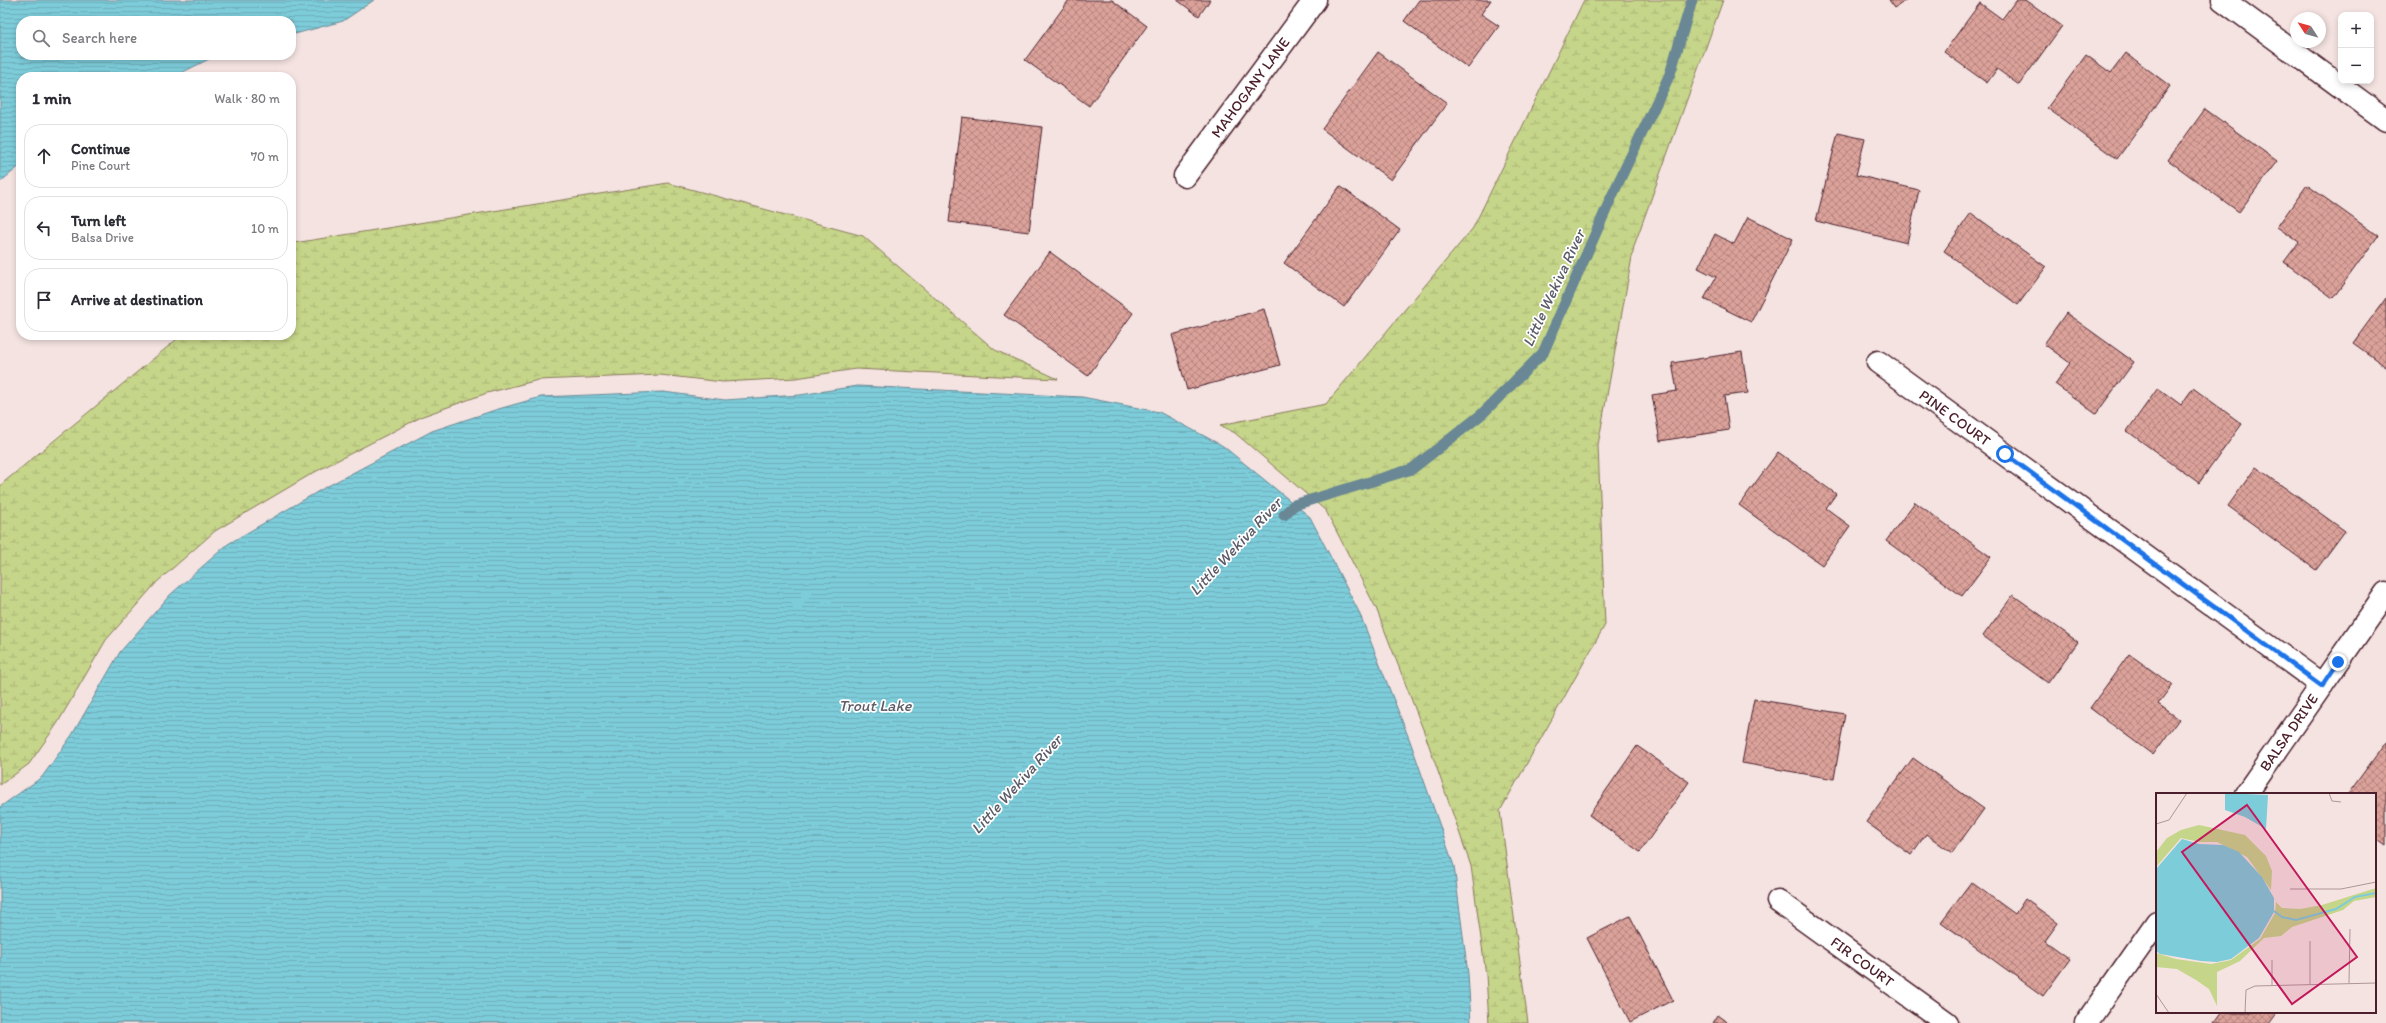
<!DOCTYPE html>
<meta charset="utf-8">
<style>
body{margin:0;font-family:Itim,sans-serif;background:#f7f7f7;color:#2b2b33}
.controls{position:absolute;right:12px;top:12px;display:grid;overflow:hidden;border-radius:8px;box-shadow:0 2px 6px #0003}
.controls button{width:36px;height:36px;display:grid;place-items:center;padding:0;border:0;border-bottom:1px solid #e1e1e2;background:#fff;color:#2b2b33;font:20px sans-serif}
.compass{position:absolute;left:2290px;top:12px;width:36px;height:36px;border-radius:50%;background:#fff;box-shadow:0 2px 6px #0003;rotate:306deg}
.stop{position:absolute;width:12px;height:12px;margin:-9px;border:3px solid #1a73e8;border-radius:50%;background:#fff}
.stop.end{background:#1a73e8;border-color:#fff;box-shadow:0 1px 4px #0008}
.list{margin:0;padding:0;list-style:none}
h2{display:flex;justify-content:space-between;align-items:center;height:52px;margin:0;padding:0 16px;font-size:17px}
h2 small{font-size:13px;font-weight:400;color:#7c7c81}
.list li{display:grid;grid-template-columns:26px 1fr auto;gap:12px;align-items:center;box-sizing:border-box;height:64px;margin:0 8px 8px;padding:0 8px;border:1px solid #e1e1e2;border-radius:16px}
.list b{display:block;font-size:15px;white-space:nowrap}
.list p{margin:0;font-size:13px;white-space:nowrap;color:#7c7c81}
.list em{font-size:13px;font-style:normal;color:#7c7c81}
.icon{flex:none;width:22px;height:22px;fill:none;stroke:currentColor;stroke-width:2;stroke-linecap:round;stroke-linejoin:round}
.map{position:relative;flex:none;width:2386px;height:1023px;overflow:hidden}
.search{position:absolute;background:#fff;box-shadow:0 2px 6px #0003;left:16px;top:16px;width:280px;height:44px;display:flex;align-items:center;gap:10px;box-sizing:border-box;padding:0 14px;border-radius:16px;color:#7c7c81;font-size:15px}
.panel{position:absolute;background:#fff;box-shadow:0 2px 6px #0003;left:16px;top:72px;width:280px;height:268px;border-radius:16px}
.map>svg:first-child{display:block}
.wetland{fill:url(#wetland-marsh);stroke:#887a5a}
.water{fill:url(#water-rules);stroke:#698794}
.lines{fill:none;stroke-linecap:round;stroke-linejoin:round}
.stream{stroke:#698794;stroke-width:11}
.building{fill:url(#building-cross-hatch);stroke:#4a1f2b}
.minor-casing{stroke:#4a1f2b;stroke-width:25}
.minor{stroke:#fff;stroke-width:22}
.route{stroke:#1a73e8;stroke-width:5}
.labels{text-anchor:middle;stroke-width:3.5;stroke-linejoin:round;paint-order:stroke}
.street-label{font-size:15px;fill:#4a1f2b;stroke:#fff}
.water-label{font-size:16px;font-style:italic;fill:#5c5c68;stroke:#fff}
.inset-river{fill:none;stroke:#7dccda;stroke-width:2}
.inset-road{fill:none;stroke:#b09598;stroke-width:1}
.view{fill:#c2185b;fill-opacity:0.15;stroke:#c2185b;stroke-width:2}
.inset-edge{fill:none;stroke:#4a1f2b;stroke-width:2}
</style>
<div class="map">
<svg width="2386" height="1023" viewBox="0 0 2386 1023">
<defs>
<pattern id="wetland-marsh" width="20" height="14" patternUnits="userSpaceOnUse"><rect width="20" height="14" fill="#c5d589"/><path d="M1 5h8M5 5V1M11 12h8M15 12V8" fill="none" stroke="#abb676"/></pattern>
<pattern id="water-rules" width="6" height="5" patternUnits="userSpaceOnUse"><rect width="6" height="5" fill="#7dccda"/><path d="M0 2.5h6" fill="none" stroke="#6eafbb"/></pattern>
<pattern id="building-cross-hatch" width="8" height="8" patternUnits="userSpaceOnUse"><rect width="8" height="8" fill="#dba29a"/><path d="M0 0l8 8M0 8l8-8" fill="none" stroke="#b4837e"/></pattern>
</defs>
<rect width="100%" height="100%" fill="#f4e3e1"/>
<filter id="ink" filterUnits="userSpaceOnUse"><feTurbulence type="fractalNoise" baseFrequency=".025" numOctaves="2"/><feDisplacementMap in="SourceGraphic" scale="8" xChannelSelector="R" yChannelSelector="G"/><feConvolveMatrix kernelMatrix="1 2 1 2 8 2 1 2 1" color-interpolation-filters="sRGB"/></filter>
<g filter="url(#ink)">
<g class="wetland">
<path d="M 1584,0 L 1723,0 L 1634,246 L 1598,445 L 1605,625 L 1500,811 L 1528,1023 L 1489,1023 L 1486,975 L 1471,866 L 1426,737 L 1376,608 L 1326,511 L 1235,433 L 1220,425 L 1326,404 L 1473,228 Z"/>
<path d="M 668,183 L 863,236 L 995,350 L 1058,379 L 856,369 L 796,378 L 723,382 L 660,375 L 538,380 L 487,393 L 423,416 L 313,473 L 215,531 L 157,582 L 106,640 L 57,724 L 29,764 L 0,785 L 0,487 L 4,482 L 182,335 L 291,335 L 291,245 L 294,243 Z"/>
</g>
<g class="water">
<path d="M 0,0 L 374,0 L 343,21 L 291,35 L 291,21 L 21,21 L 21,55 L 217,55 L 173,77 L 21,77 L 21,165 L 0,182 Z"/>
<path d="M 857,386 L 1082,397 L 1159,412 L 1223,446 L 1310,517 L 1359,612 L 1410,741 L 1454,866 L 1468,974 L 1471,1023 L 0,1023 L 0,807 L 42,777 L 72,735 L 120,652 L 170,595 L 228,544 L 324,488 L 432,431 L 495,410 L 541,397 L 663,392 L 725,400 L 800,395 Z"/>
</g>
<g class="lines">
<path class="stream" d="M 1284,515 L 1294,505 L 1412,469 L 1482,414 L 1543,353 L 1612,196 L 1670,74 L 1692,0"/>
</g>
<g class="building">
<path d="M 1069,0 L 1112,0 L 1147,26 L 1089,106 L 1025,60 Z"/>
<path d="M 1177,0 L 1210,0 L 1199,16 Z"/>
<path d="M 1419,0 L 1491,0 L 1481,14 L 1499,26 L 1468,68 L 1404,21 Z"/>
<path d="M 1889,0 L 1906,0 L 1895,8 Z"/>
<path d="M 2016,0 L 2026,0 L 2062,26 L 2019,85 L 1997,69 L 1987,83 L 1944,52 L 1980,3 L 2002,19 Z"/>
<path d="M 1378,52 L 1447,103 L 1391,180 L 1322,129 Z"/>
<path d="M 2126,53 L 2170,86 L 2117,159 L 2047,108 L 2086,55 L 2111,73 Z"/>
<path d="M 2205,109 L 2277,161 L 2239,212 L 2168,160 Z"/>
<path d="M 962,117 L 1042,127 L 1029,232 L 949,222 Z"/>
<path d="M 1838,133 L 1865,139 L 1856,175 L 1919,190 L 1907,243 L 1816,221 Z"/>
<path d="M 2307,185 L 2378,236 L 2333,298 L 2284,262 L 2299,242 L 2277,227 Z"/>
<path d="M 1340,186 L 1400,230 L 1344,307 L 1284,263 Z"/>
<path d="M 1971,213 L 2046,267 L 2018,305 L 1944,251 Z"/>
<path d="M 1748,217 L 1793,239 L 1751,322 L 1704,299 L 1716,277 L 1698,268 L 1715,234 L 1734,244 Z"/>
<path d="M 1050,252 L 1133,313 L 1088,376 L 1004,315 Z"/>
<path d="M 2386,298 L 2386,367 L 2353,343 Z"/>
<path d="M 1264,309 L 1280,365 L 1187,390 L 1172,335 Z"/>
<path d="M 2066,313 L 2134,362 L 2096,414 L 2055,384 L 2070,363 L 2044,344 Z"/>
<path d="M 1742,352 L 1748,393 L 1724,396 L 1729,430 L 1660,441 L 1652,395 L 1677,391 L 1672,363 Z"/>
<path d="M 2158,388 L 2181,405 L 2193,388 L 2242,424 L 2199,483 L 2127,431 Z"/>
<path d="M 1778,452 L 1836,494 L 1826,508 L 1850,526 L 1822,565 L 1739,505 Z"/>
<path d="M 2256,467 L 2345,531 L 2316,570 L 2228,506 Z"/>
<path d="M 1915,502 L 1991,557 L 1962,596 L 1886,541 Z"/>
<path d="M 2013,595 L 2078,642 L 2048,683 L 1983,636 Z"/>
<path d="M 2129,654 L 2172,685 L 2158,704 L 2179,719 L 2153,755 L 2090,708 Z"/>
<path d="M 1754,699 L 1845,714 L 1834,779 L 1742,763 Z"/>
<path d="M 2386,742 L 2386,846 L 2375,838 L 2375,794 L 2348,794 Z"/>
<path d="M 1637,746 L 1689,782 L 1640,852 L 1589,815 Z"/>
<path d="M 1913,758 L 1984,809 L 1952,853 L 1926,834 L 1911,855 L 1866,822 Z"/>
<path d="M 1971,882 L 2015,914 L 2025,899 L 2058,923 L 2045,941 L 2070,959 L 2043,996 L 1941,922 Z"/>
<path d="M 1630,916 L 1673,1000 L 1630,1022 L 1587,938 Z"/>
<path d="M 2222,1012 L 2278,1012 L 2270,1023 L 2214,1023 Z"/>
<path d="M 1718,1015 L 1729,1023 L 1713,1023 Z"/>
</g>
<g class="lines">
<defs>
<g id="minor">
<path d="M 2223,0 L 2386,120"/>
<path id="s1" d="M 1185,176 L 1315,0"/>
<path id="s2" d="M 1878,362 L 2322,685"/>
<path id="s3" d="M 2246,794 L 2386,593"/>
<path id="s4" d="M 1778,901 L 1947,1023"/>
<path d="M 2086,1023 L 2157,922"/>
</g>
</defs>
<use href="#minor" class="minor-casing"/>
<use href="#minor" class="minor"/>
</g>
</g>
<g class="lines" filter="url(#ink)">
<path class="route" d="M 2005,454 L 2322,686 L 2338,662"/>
</g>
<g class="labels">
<g class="street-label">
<text dy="5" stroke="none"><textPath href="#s1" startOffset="110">MAHOGANY LANE</textPath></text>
<text dy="5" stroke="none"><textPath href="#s2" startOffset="95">PINE COURT</textPath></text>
<text dy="5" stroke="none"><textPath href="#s3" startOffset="75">BALSA DRIVE</textPath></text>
<text dy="5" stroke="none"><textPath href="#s4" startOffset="104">FIR COURT</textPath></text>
</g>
<g class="water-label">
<text transform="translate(1553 288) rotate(-65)" y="6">Little Wekiva River</text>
<text transform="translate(1235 546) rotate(-47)" y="6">Little Wekiva River</text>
<text x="875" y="711">Trout Lake</text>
<text transform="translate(1016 784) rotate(-48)" y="6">Little Wekiva River</text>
</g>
</g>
<g transform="translate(2156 793)">
<rect width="220" height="220" fill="#f4e3e1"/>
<path d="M 43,32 L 89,42 L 110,63 L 116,78 L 115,97 L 91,64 L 61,49 L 43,49 L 25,45 L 0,74 L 0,59 L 11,45 L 25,37 ZM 220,95 L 220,104 L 198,108 L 187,117 L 136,134 L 125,143 L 108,145 L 84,168 L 61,179 L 61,213 L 53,196 L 40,187 L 21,176 L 0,174 L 0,160 L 20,166 L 55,171 L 75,167 L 104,146 L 119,120 L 120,109 L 126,115 L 144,116 L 166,112 Z" fill="#c5d589"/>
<path d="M 69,0 L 112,2 L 110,36 L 89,24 L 69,17 ZM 26,46 L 43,51 L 67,52 L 83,59 L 106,84 L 118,105 L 118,119 L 103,145 L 75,166 L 61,169 L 45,168 L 4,161 L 0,158 L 0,76 Z" fill="#7dccda"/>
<path class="inset-river" d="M 118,118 L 126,124 L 140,127 L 180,116 L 199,104 L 220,100"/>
<path class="inset-road" d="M 173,0 L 176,8 L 185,9M 0,31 L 13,27 L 31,0M 134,96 L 185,96 L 220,89M 116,167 L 116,192M 193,190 L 194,136M 154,191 L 154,148M 0,201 L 13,220M 89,220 L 90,197 L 99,193 L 220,190"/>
<path class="view" d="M 91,12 L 201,164 L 136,211 L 26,59 Z"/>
<rect width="220" height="220" class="inset-edge"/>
</g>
</svg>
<div class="controls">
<button>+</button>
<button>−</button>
</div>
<svg class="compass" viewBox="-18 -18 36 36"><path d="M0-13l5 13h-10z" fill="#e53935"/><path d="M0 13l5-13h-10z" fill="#7c7c81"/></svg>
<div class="stop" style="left:2005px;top:454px"></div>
<div class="stop end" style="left:2338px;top:662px"></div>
<div class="search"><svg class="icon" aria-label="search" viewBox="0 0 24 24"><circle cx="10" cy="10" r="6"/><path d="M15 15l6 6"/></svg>Search here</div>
<section class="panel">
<h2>1 min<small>Walk · 80 m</small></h2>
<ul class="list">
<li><svg class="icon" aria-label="ahead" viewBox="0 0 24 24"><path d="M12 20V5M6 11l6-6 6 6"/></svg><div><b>Continue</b><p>Pine Court</p></div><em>70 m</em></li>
<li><svg class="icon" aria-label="left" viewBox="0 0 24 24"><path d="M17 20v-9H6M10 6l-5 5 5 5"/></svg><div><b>Turn left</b><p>Balsa Drive</p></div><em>10 m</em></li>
<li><svg class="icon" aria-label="arrive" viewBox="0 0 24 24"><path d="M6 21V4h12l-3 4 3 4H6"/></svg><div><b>Arrive at destination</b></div></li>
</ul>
</section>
</div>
